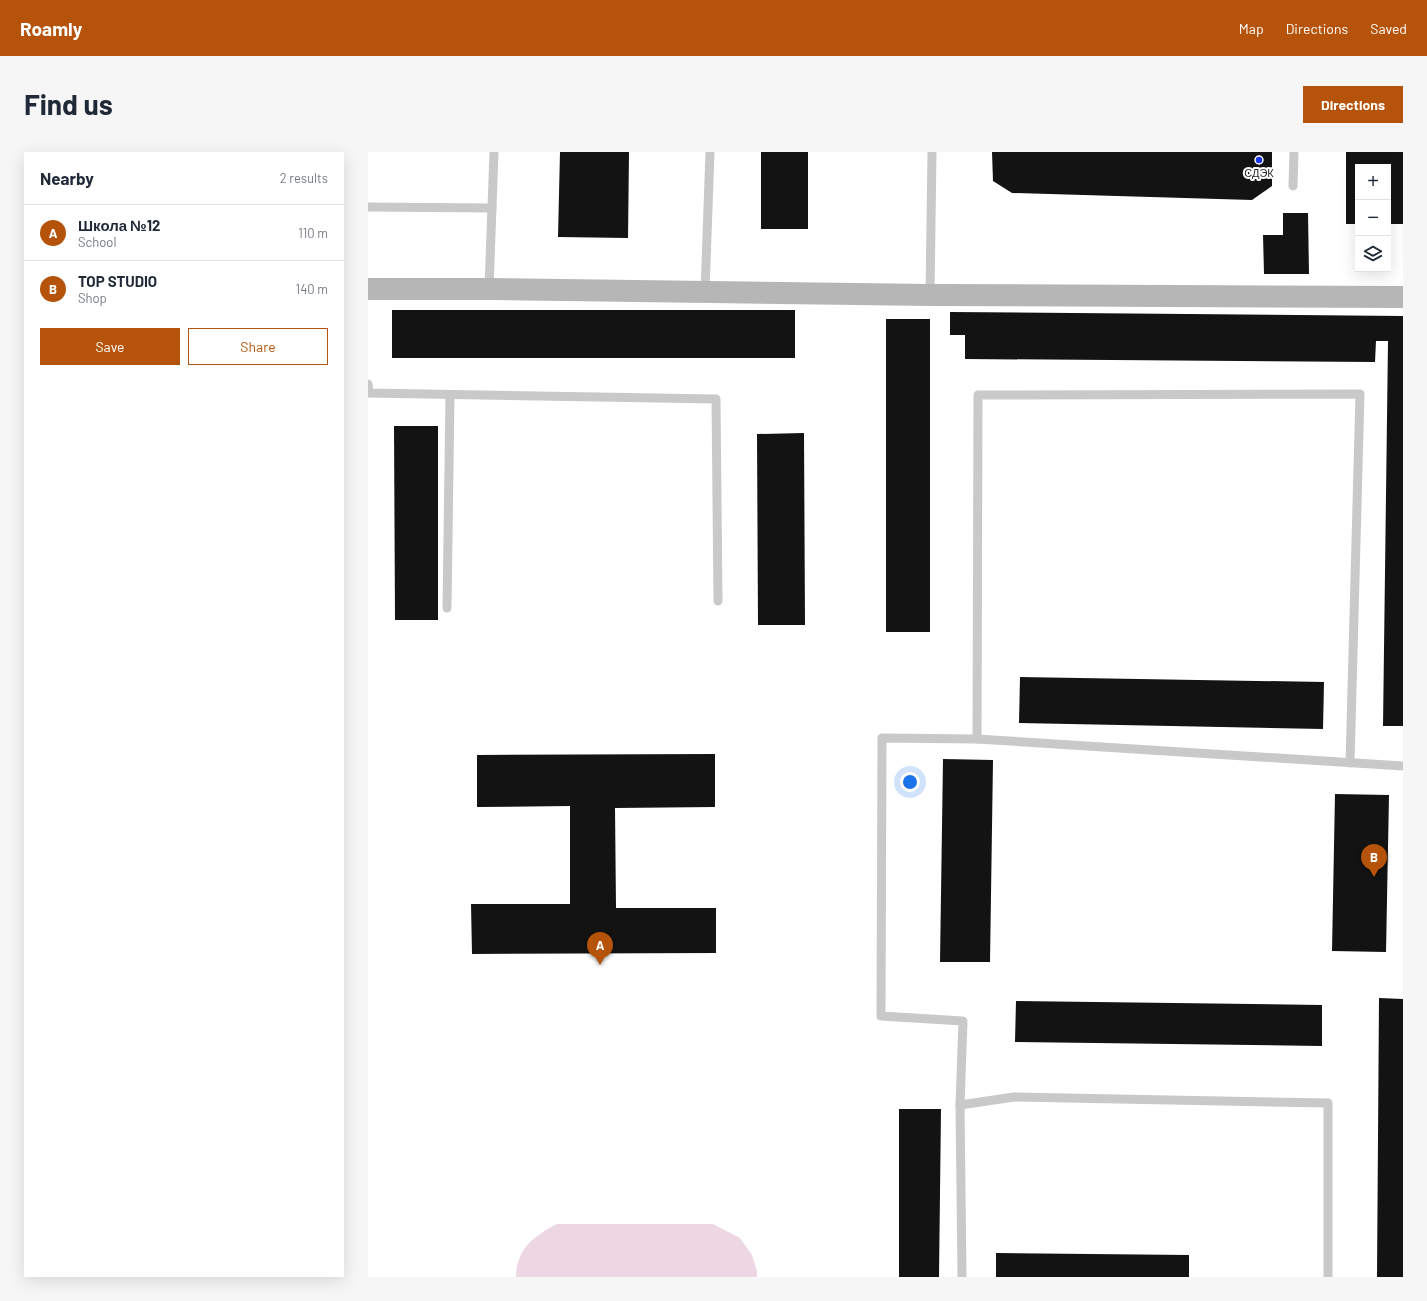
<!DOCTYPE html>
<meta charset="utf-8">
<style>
body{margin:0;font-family:Barlow,sans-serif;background:#f6f6f7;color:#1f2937}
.controls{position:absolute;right:12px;top:12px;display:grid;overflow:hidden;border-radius:0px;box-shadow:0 4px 16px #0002}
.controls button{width:36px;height:36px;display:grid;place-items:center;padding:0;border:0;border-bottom:1px solid #e0e1e3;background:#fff;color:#1f2937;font:20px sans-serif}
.you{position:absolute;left:542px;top:630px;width:14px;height:14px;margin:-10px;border:3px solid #fff;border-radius:50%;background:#1a73e8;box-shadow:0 0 0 6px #1a73e833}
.badge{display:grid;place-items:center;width:26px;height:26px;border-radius:50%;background:#b45309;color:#fff;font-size:13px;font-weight:700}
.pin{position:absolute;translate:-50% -33px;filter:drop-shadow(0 1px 2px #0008)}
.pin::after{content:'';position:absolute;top:21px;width:14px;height:12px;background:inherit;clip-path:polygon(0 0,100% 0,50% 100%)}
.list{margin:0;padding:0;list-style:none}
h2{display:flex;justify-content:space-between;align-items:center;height:52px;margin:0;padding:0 16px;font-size:17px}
h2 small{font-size:13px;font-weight:400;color:#747a83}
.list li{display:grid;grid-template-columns:26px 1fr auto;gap:12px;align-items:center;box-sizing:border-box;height:56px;padding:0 16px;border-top:1px solid #e0e1e3}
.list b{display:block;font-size:15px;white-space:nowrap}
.list p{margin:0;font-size:13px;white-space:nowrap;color:#747a83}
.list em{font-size:13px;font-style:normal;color:#747a83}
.actions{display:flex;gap:8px;padding:12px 16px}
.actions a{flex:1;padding:9px 0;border:1px solid #b45309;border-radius:0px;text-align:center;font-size:14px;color:#b45309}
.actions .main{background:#b45309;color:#fff}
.icon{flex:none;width:22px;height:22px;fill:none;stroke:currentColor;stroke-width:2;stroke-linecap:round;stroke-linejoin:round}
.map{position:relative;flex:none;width:1035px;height:1125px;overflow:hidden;border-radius:0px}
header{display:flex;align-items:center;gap:24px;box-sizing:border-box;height:56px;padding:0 20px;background:#b45309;color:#fff}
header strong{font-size:19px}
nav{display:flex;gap:22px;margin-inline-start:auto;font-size:14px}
.intro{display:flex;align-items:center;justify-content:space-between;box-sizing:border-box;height:96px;padding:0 24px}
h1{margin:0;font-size:28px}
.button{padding:10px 18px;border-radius:0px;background:#b45309;color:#fff;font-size:14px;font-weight:700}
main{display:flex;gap:24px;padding:0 24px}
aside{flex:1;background:#fff;border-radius:0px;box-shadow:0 4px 16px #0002}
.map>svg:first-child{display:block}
.green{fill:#ecd7e3}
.building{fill:#131313}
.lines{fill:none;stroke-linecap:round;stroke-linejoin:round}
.lane{stroke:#c9c9c9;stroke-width:9}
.secondary{stroke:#b6b6b6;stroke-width:22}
.poi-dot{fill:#1b36f6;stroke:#fff;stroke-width:1.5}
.labels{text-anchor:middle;stroke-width:4;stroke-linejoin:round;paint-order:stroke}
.poi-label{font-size:11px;fill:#2c2c2c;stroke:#fff}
</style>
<header>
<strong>Roamly</strong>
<nav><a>Map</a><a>Directions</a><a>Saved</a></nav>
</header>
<div class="intro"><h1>Find us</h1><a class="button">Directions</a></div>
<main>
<aside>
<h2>Nearby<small>2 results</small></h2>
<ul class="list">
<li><span class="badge">A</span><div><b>Школа №12</b><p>School</p></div><em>110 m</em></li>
<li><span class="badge">B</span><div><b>TOP STUDIO</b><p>Shop</p></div><em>140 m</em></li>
</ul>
<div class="actions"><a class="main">Save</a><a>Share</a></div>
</aside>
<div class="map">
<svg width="1035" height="1125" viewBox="0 0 1035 1125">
<rect width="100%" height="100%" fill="#fff"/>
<path class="green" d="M 189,1072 L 345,1072 L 372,1086 L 384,1103 L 389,1119 L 389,1125 L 148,1125 C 148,1097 166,1084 189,1072 Z"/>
<g class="building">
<path d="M 192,0 L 261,0 L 260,86 L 190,85 Z"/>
<rect x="393" y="0" width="47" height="77"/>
<path d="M 624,0 L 904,0 L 904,34 L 884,48 L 644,41 L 625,29 Z"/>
<path d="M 978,0 L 1035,0 L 1035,72 L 1020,72 L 1020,15 L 990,15 L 990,72 L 978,72 Z"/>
<path d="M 915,61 L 940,61 L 941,122 L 896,122 L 895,83 L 915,83 Z"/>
<rect x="24" y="158" width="403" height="48"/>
<path d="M 582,160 L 1035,164 L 1035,574 L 1015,574 L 1020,189 L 1008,189 L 1007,210 L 597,207 L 597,183 L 582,183 Z"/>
<rect x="518" y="167" width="44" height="313"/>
<path d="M 26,274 L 70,274 L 70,468 L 27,468 Z"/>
<path d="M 436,281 L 437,473 L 390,473 L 389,282 Z"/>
<path d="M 652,525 L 956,530 L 955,577 L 651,571 Z"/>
<path d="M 347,602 L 347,655 L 247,656 L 248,756 L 348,756 L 348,801 L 104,802 L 103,752 L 202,752 L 202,654 L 109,655 L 109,603 Z"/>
<path d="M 575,607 L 625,608 L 622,810 L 572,810 Z"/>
<path d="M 967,642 L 1021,643 L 1018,800 L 964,799 Z"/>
<path d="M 1011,846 L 1035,847 L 1035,1125 L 1009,1125 Z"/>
<path d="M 648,849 L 954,853 L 954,894 L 647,890 Z"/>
<path d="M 531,957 L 573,957 L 571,1125 L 531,1125 Z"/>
<path d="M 628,1101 L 821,1103 L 821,1125 L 628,1125 Z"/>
</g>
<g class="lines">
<g class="lane">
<path d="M 925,34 L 926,0"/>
<path d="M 0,55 L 124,56"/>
<path d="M 121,137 L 126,0"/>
<path d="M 337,140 L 342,0"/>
<path d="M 562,143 L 564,0"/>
<path d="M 0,232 L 1,241 L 348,247 L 350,449"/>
<path d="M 79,456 L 82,243"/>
<path d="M 609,587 L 610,243 L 992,242 L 982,611"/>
<path d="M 592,953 L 595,869 L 513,864 L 514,586 L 609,587 L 1035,614"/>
<path d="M 594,1125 L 592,953 L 646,945 L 960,951 L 960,1125"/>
</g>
<path class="secondary" d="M 0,137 L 121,137 L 562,143 L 1035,145"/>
</g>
<circle class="poi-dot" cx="891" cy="8" r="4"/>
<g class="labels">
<g class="poi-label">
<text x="891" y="25">СДЭК</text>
</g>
</g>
</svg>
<div class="controls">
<button>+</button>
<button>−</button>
<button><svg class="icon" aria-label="layers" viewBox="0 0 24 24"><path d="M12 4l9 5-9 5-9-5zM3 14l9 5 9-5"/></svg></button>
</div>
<div class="you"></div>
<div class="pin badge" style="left:232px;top:813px">A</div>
<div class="pin badge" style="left:1006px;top:725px">B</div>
</div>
</main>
